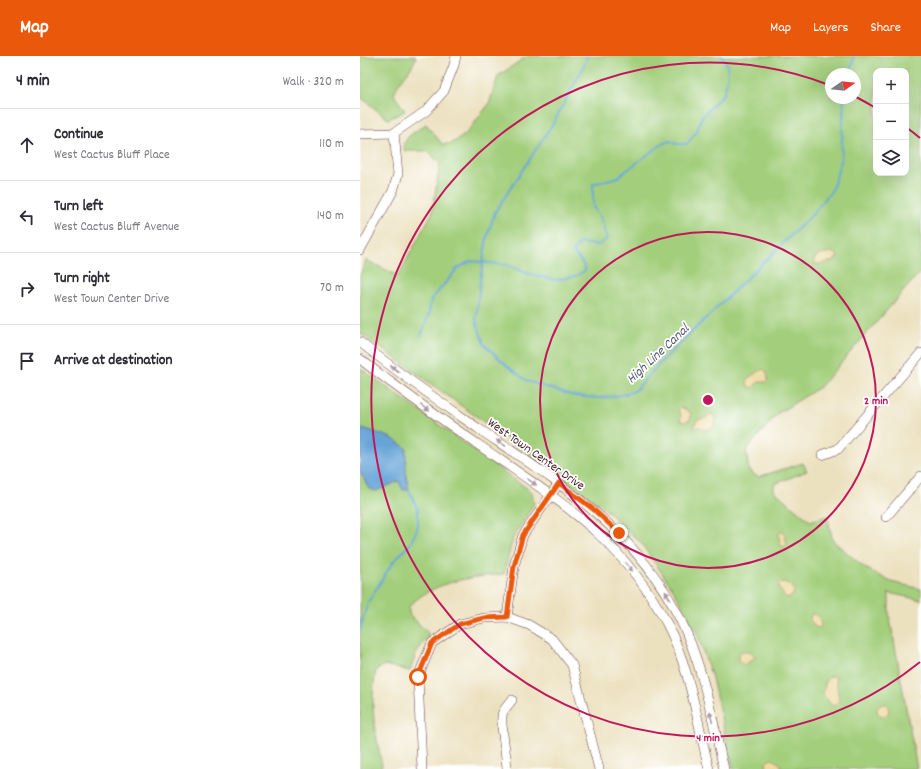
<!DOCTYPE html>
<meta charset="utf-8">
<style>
body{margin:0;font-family:Dekko,sans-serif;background:#f7f7f7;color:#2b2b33}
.controls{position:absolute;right:12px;top:12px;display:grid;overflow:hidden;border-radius:8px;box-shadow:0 4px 16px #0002}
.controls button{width:36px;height:36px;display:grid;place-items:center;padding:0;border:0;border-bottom:1px solid #e1e1e2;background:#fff;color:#2b2b33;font:20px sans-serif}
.compass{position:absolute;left:465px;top:12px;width:36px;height:36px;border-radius:50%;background:#fff;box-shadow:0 4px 16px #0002;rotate:76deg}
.stop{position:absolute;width:12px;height:12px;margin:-9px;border:3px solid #ea580c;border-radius:50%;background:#fff}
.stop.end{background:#ea580c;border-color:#fff;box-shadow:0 1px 4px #0008}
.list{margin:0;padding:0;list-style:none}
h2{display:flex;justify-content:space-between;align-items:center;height:52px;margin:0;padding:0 16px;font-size:17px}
h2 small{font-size:13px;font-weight:400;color:#7c7c81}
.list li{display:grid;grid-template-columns:26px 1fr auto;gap:12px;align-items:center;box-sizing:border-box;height:72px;padding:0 16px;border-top:1px solid #e1e1e2}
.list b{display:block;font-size:15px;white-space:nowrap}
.list p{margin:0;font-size:13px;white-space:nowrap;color:#7c7c81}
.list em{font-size:13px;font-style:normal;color:#7c7c81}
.icon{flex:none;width:22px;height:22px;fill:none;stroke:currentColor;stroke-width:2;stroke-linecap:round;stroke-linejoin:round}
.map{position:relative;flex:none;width:561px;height:713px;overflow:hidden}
header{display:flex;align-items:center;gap:24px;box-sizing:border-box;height:56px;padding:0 20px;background:#ea580c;color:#fff}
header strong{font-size:19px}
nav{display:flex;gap:22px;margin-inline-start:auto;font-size:14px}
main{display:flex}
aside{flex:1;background:#fff}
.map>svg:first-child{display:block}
.green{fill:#a3cf7b;stroke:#767753;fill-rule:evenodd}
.sand{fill:#eeda9e;stroke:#9c7c64}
.water{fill:#66a4d8;stroke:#586282}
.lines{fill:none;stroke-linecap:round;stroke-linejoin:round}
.stream{stroke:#66a4d8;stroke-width:2}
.minor-casing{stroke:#623c41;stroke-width:10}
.minor{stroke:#fff;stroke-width:9}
.oneway{fill:#ae9aa0}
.route{stroke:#ea580c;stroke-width:5}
.ring{fill:none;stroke:#c2185b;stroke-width:2}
.labels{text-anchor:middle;stroke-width:3.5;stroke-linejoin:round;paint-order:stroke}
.street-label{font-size:13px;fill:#4a1f2b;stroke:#fff}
.water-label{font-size:14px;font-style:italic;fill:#575b79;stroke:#fff}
.centre{fill:#c2185b;stroke:#fff;stroke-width:2}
.ring-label{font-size:12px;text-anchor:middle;font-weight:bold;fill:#c2185b;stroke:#fff;stroke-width:3.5;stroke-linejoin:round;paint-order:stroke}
</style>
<header>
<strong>Map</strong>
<nav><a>Map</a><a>Layers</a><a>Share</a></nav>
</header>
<main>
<aside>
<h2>4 min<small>Walk · 320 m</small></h2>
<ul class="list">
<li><svg class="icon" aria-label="ahead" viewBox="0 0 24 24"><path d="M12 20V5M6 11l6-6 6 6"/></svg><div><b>Continue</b><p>West Cactus Bluff Place</p></div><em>110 m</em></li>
<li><svg class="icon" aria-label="left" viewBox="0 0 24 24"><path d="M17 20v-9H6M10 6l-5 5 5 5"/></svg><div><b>Turn left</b><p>West Cactus Bluff Avenue</p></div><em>140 m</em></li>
<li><svg class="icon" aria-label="right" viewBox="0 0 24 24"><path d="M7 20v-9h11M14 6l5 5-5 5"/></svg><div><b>Turn right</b><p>West Town Center Drive</p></div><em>70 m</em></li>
<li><svg class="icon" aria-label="arrive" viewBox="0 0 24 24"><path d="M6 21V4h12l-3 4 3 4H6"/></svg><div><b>Arrive at destination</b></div></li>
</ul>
</aside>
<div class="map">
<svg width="561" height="713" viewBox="0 0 561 713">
<rect width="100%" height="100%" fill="#fff"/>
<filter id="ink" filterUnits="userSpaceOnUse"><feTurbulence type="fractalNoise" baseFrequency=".025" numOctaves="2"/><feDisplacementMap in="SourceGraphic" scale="8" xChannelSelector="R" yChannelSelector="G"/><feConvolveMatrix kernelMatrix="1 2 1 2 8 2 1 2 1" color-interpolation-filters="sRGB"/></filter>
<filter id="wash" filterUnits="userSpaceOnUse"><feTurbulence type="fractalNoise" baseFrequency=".012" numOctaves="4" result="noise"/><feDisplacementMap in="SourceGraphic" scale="16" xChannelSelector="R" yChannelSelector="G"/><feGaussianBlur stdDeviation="0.9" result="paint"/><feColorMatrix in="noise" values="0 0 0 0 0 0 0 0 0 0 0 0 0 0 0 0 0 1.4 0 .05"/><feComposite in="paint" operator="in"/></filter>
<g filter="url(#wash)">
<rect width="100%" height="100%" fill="#ece1bf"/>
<g class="green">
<path d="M 0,0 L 56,0 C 53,16 37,23 34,39 L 45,55 L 28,63 C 22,59 3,42 0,41 Z"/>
<path d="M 167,0 L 561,0 L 561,215 L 460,331 L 418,357 L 386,394 L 389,415 L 398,421 L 443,407 L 447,415 L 414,428 L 414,435 L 450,465 L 467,460 L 473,485 L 505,512 L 531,526 L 561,533 L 561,544 L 529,537 L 529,557 L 557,713 L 373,713 L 352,622 L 337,577 L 313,533 L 281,487 L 244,452 L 0,277 L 0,219 L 6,204 L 38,220 L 72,157 L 80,108 L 68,95 L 45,95 L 43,89 L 49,80 L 66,68 L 82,88 L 91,88 L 105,79 L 129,48 L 138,20 ZM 516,15 L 546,15 L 546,117 L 516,117 ZM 471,18 L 495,18 L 495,42 L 471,42 Z"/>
<path d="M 0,312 L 172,436 L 174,447 L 153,482 L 144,518 C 110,521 74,525 49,550 L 49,558 L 69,578 L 56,598 L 50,615 L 24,609 L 16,614 C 9,650 15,674 22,709 L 20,713 L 0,713 Z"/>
</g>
<g class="sand">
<path d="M 473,196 L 478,200 L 474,205 L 458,208 L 454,207 L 454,203 L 460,198 Z"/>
<path d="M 403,313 L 407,316 L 408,324 L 406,326 L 399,326 L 392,332 L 387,329 L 388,322 Z"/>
<path d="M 321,351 L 327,354 L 331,358 L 330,364 L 324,366 L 320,364 L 321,359 L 318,354 Z"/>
<path d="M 350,358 L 353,358 L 356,364 L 352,372 L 345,374 L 340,371 L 333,372 L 337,364 L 346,362 Z"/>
<path d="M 421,476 L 424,476 L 427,488 L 424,491 L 421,490 L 418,478 Z"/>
<path d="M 424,526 L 431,529 L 434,534 L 433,539 L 429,542 L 425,541 L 418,531 L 419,527 Z"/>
<path d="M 451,558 L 454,558 L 459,561 L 461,569 L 460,572 L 455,571 L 450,564 Z"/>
<path d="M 383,595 L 392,597 L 395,602 L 384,609 L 378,604 L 380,596 Z"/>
<path d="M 471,620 L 476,621 L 479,645 L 475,650 L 471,649 L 463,638 L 466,624 Z"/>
<circle cx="523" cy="654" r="6"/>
<path d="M 413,703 L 421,709 L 421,713 L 407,713 L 406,707 L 409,704 Z"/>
</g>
<path class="water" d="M 6,373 L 32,382 L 46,392 L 46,418 L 49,434 L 43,434 L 39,425 L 16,435 L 9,433 L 0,415 L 0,374 Z"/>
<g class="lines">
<g class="stream">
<path d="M 227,0 L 224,10 L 194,66 L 135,156 L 127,181 L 120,225 L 116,265 L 124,288 L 146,309 L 167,325 L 214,340 L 237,342 L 257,340 L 275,335 L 301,306 L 453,158 L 472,134 L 481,105 L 484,42"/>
<path d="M 490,18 L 494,0"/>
<path d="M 61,280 L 69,258 L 71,244 L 98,212 L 111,205 L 148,209 L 169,218 L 196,224 L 216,220 L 226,214 L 221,205 L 213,196 L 219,187 L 238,189 L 247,183 L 240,161 L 233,151 L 233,128 L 258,121 L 302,88 L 310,85 L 317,88 L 327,88 L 337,75 L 341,62 L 364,37 L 368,20 L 367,7 L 361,0"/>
<path d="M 0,574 L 8,546 L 33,506 L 51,487 L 58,471 L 58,454 L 49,434"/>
</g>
</g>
</g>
<g filter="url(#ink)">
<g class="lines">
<defs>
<g id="minor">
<path d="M 0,78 L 34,77 L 66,55 L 84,35 L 94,9 L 96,0"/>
<path d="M 0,194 L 33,135 L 38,118 L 34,77"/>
<path d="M 0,286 C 38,317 79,345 119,373 C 199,427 276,473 320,563 C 343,609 352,663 364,713"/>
<path d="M 0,303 C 40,334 81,363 123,392 C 198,444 263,483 307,568 C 330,612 337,665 349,713"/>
<path d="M 462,399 L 478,393 L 561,297"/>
<path d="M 526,461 L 561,420"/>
<path d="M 147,561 L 154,510 L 163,479 L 199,427"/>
<path d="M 62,713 L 58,621 L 72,587 L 100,568 L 124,562 L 147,561 L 169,569 L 192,583 L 212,609 L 239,713"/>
<path d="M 147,713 C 147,702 139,663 143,656 C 145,652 149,648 152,644"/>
</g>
</defs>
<use href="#minor" class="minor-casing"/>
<use href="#minor" class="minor"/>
</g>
<defs><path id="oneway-solid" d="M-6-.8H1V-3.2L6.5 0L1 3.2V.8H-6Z"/></defs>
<g class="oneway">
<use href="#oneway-solid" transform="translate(35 313) rotate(-143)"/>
<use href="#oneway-solid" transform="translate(65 352) rotate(35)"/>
<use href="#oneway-solid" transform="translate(141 387) rotate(-147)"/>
<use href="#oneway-solid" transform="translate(172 426) rotate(35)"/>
<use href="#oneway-solid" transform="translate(269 511) rotate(53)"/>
<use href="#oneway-solid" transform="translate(308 540) rotate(-121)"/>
<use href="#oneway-solid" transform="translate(351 661) rotate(-104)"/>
</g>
</g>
<g class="lines" filter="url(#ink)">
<path class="route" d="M 58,621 L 72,587 L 100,568 L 124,562 L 147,561 L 154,510 L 163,479 L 199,427 L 233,453 L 259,477"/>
</g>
<g class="ring">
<circle cx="348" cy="344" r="168"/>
<path d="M560 606A337 337 0 1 1 469 29M496 41A337 337 0 0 1 514 51M546 71A337 337 0 0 1 560 82"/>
</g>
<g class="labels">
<g class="street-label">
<text transform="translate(177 397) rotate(35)" y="5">West Town Center Drive</text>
</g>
<g class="water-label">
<text transform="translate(297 297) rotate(-43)" y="5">High Line Canal</text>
</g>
</g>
<circle cx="348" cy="344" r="6" class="centre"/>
<g class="ring-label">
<text x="516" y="348">2 min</text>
<text x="348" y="685">4 min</text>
</g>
</svg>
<div class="controls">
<button>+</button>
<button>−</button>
<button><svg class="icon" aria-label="layers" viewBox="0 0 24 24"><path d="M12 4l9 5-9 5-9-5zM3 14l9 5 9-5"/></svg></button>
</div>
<svg class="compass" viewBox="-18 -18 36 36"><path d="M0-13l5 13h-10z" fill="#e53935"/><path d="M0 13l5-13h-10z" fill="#7c7c81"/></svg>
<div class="stop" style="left:58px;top:621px"></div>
<div class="stop end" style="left:259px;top:477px"></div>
</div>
</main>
